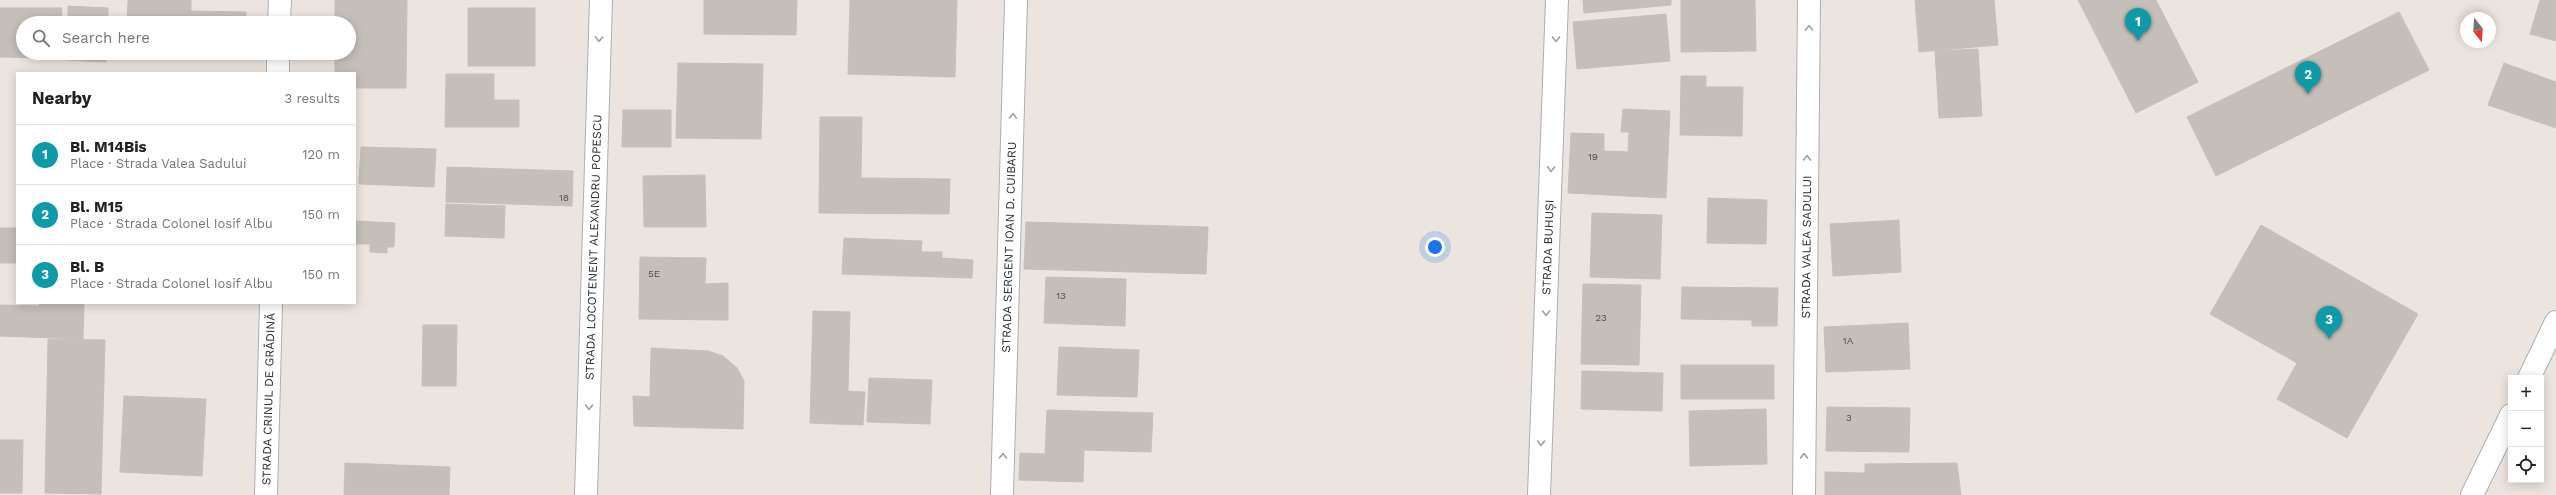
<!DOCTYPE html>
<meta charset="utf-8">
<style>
body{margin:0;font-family:"Work Sans",sans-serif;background:#f6f6f6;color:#222}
.controls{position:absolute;right:12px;bottom:12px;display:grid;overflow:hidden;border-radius:0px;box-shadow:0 2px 10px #0003}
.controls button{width:36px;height:36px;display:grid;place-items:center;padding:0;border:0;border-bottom:1px solid #e0e0e0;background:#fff;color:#222;font:20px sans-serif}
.compass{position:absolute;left:2460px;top:12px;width:36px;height:36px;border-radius:50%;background:#fff;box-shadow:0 2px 10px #0003;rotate:163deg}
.you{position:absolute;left:1435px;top:247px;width:14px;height:14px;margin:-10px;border:3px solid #fff;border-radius:50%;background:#1a73e8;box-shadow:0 0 0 6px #1a73e833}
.badge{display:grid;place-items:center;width:26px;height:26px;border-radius:50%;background:#d93025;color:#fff;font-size:13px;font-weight:700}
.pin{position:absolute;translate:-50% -33px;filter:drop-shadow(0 1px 2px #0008)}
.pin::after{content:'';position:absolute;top:21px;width:14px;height:12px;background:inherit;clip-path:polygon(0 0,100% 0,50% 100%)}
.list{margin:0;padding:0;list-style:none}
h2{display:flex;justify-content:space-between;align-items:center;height:52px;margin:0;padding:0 16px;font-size:17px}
h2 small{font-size:13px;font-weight:400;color:#767676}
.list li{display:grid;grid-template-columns:26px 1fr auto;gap:12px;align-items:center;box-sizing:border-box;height:60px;padding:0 16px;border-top:1px solid #e0e0e0}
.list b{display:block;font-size:15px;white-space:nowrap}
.list p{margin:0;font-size:13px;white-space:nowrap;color:#767676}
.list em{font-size:13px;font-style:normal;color:#767676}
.icon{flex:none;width:22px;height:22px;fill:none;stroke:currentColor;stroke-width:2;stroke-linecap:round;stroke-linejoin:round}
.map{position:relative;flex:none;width:2556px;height:495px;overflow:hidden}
.search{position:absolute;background:#fff;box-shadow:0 2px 10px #0003;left:16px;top:16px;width:340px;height:44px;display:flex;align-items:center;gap:10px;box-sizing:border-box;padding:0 14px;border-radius:22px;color:#767676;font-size:15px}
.panel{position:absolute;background:#fff;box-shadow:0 2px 10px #0003;left:16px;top:72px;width:340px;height:232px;border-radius:0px}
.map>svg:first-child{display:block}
.building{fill:#c5bfba;stroke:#c7c0b8}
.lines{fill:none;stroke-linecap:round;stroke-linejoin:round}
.minor-casing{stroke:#abafb7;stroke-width:24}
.minor{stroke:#fff;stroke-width:22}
.oneway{stroke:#a0a0a0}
.labels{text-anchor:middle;stroke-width:3;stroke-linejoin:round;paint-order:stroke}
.number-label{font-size:10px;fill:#52504f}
.street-label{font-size:12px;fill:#2b2b2b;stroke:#fff}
</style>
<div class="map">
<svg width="2556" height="495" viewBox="0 0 2556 495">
<rect width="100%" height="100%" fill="#ece4df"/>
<g class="building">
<path d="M 128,0 L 191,0 L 191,11 L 246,12 L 246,23 L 127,23 Z"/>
<path d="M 335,0 L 407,0 L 406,88 L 355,88 L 355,73 L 335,73 L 335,53 L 349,53 L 349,23 L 335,23 Z"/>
<path d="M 704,0 L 797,0 L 796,35 L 704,34 Z"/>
<path d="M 850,0 L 957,0 L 955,77 L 848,74 Z"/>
<path d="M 1583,0 L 1671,0 L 1671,5 L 1584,13 Z"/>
<path d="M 1681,0 L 1755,0 L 1756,51 L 1681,52 Z"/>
<path d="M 1915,0 L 1994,0 L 1998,45 L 1919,52 Z"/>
<path d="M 2078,0 L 2156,0 L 2198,82 L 2136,113 Z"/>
<path d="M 2540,0 L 2556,0 L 2556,41 L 2530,34 Z"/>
<path d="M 68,6 L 108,8 L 108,23 L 68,23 Z"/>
<path d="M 0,8 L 62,8 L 61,23 L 23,23 L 23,53 L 61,53 L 61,58 L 0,57 Z"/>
<rect x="468" y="8" width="67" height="58"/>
<path d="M 2399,12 L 2429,70 L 2216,176 L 2187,117 Z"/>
<path d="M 1666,14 L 1670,61 L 1577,69 L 1573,22 Z"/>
<path d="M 1978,49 L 1982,116 L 1939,118 L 1935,51 Z"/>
<path d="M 67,53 L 107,53 L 106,62 L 67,60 Z"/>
<path d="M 144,53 L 246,53 L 245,58 L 144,56 Z"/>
<path d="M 678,63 L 763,64 L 761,139 L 676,138 Z"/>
<path d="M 2504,63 L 2556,82 L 2556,128 L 2488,105 Z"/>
<path d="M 446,74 L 494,74 L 494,100 L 519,100 L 519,127 L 445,127 Z"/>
<path d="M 1681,76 L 1706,76 L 1706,87 L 1743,87 L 1742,136 L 1680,135 Z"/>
<path d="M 1623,109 L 1670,111 L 1666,198 L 1568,193 L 1571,133 L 1604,134 L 1604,151 L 1628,152 L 1629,132 L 1621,132 Z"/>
<path d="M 623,110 L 671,110 L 671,147 L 622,147 Z"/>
<path d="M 820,117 L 862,117 L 861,178 L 950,179 L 949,214 L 819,213 Z"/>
<path d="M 361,147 L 436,149 L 434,187 L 359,184 Z"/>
<path d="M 447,167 L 573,171 L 572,206 L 446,202 Z"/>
<path d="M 705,175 L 706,227 L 644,227 L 643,176 Z"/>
<path d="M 1708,198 L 1767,200 L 1766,244 L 1707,243 Z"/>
<path d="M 446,204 L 505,206 L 504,238 L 445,236 Z"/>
<path d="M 1592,213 L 1662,215 L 1660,279 L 1590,277 Z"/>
<path d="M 1899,220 L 1901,272 L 1833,276 L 1830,224 Z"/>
<path d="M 355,221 L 395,223 L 394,247 L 387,247 L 387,253 L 370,252 L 370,244 L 355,244 Z"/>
<path d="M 1026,222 L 1208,227 L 1206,274 L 1024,269 Z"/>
<path d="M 2261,225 L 2418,314 L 2347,438 L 2277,399 L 2297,363 L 2210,314 Z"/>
<rect x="0" y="228" width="17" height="35"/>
<path d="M 844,238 L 922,241 L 921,252 L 942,252 L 942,258 L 973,260 L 972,278 L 842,274 Z"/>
<path d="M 640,257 L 706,258 L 705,284 L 728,283 L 728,320 L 639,319 Z"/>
<path d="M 1046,277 L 1126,279 L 1125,326 L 1044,323 Z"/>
<path d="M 1583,284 L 1641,285 L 1639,365 L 1581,364 Z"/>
<path d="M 1682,287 L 1778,288 L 1777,326 L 1752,326 L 1752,320 L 1681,319 Z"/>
<path d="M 40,303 L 84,303 L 83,339 L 0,336 L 0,305 L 39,306 Z"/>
<path d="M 813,311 L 850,312 L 848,391 L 865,392 L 863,425 L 810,423 Z"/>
<path d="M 1908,323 L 1910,369 L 1826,372 L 1824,327 Z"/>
<path d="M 423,325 L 457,325 L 456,386 L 422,386 Z"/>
<path d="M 48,339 L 105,340 L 101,494 L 45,493 Z"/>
<path d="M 1059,347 L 1139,350 L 1137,397 L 1057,395 Z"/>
<path d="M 651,348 L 708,351 L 723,356 L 737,368 L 744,381 L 743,429 L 634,426 L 633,396 L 650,397 Z"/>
<rect x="1681" y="365" width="93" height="34"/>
<path d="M 1582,371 L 1663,373 L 1662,411 L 1581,409 Z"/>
<path d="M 869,378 L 932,380 L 930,424 L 867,422 Z"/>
<path d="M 124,396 L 206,399 L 202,476 L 120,472 Z"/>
<path d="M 1827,407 L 1910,408 L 1909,452 L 1826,451 Z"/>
<path d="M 1766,409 L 1767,464 L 1690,466 L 1689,411 Z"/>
<path d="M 1047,410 L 1153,413 L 1151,452 L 1084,450 L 1083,482 L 1019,480 L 1020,453 L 1045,454 Z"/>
<path d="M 0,440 L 23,440 L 22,493 L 0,493 Z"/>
<path d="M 345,463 L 450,467 L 449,495 L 344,495 Z"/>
<path d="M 1957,463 L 1961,495 L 1825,495 L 1825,472 L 1865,473 L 1865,464 Z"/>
</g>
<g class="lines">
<defs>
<g id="minor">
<path d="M 279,23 L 280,0"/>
<path d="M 278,73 L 278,53"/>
<path d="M 2529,378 L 2556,322"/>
<path id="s1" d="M 266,495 L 271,303"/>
<path id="s2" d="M 586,495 L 601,0"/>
<path id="s3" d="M 1002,495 L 1016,0"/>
<path id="s4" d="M 1539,495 L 1557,0"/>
<path id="s5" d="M 1804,495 L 1809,0"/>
<path d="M 2472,495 L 2511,415"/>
</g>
</defs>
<use href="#minor" class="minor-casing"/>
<use href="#minor" class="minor"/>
</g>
<defs><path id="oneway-chevron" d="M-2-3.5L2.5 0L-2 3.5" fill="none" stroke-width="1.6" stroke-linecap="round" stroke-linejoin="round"/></defs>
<g class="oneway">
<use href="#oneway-chevron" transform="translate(1809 28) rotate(-89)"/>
<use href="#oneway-chevron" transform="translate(599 39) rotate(92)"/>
<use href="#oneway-chevron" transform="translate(1556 39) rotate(92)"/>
<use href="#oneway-chevron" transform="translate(1013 116) rotate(-88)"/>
<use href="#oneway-chevron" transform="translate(1807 158) rotate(-89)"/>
<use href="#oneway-chevron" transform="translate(1551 169) rotate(92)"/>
<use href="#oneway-chevron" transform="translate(1546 313) rotate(92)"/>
<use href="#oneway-chevron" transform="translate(589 407) rotate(92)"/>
<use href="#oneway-chevron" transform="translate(1541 443) rotate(92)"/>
<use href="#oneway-chevron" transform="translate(1003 456) rotate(-88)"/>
<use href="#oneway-chevron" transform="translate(1804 456) rotate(-89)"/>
</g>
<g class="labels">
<g class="number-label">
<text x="1593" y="160">19</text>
<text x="564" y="201">18</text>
<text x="654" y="277">5E</text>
<text x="1061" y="299">13</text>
<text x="1601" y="321">23</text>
<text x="1848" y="344">1A</text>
<text x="1849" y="421">3</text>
</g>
<g class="street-label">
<text dy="4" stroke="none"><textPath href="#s3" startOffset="248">STRADA SERGENT IOAN D. CUIBARU</textPath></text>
<text dy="4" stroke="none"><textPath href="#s2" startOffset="248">STRADA LOCOTENENT ALEXANDRU POPESCU</textPath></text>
<text dy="4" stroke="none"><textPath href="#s4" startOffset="248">STRADA BUHUȘI</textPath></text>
<text dy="4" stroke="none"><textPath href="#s5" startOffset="248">STRADA VALEA SADULUI</textPath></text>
<text dy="4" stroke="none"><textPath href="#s1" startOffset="96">STRADA CRINUL DE GRĂDINĂ</textPath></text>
</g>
</g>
</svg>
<div class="controls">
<button>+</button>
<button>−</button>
<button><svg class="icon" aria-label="locate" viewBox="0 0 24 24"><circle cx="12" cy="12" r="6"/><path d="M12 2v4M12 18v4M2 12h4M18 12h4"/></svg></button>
</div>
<svg class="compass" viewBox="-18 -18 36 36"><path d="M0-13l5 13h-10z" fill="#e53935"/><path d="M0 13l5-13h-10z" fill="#767676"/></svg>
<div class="you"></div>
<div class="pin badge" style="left:2138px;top:41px;background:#0f9aa8">1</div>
<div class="pin badge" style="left:2308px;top:94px;background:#0f9aa8">2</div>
<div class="pin badge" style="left:2329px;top:339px;background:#0f9aa8">3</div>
<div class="search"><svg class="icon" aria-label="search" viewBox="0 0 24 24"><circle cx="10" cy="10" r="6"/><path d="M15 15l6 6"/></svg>Search here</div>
<section class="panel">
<h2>Nearby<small>3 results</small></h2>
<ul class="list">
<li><span class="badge" style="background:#0f9aa8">1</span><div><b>Bl. M14Bis</b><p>Place · Strada Valea Sadului</p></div><em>120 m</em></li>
<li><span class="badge" style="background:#0f9aa8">2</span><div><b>Bl. M15</b><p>Place · Strada Colonel Iosif Albu</p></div><em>150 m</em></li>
<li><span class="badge" style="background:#0f9aa8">3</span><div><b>Bl. B</b><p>Place · Strada Colonel Iosif Albu</p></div><em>150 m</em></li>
</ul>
</section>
</div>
